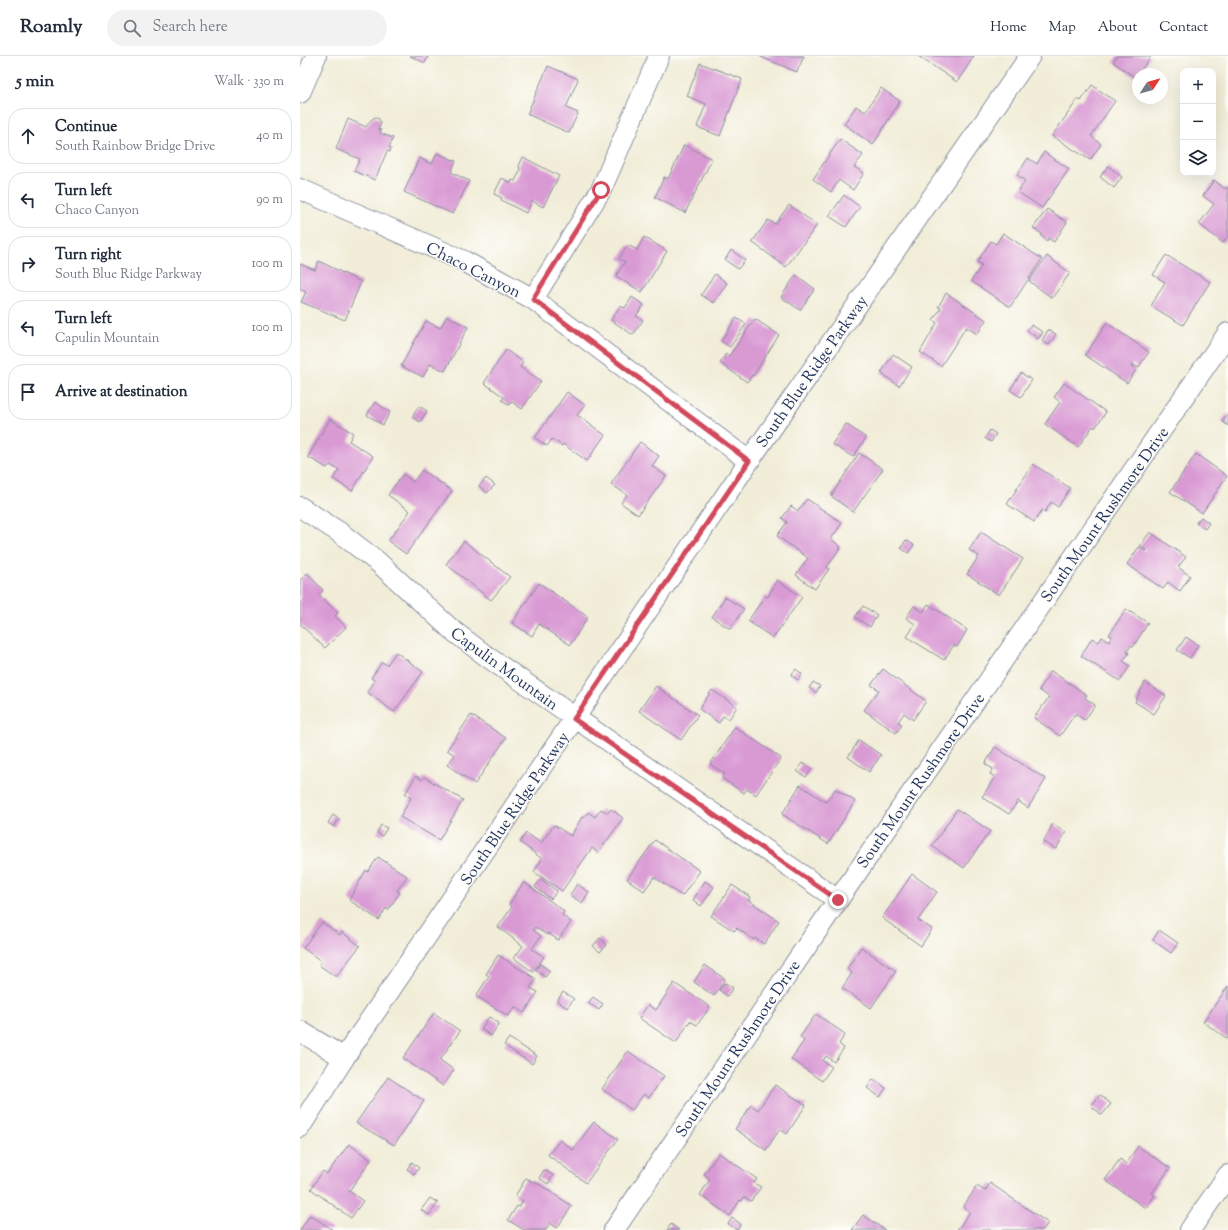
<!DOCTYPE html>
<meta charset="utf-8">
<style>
body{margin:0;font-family:"Sorts Mill Goudy",serif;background:#f2f2f3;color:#1f2937}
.controls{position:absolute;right:12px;top:12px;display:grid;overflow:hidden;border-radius:8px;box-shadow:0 4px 16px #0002}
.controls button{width:36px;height:36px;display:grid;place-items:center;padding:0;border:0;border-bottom:1px solid #e0e1e3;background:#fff;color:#1f2937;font:20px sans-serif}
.compass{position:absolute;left:832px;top:12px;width:36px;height:36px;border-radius:50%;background:#fff;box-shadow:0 4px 16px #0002;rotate:54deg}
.stop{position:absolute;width:12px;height:12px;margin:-9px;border:3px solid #d1495b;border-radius:50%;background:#fff}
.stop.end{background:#d1495b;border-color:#fff;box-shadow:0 1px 4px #0008}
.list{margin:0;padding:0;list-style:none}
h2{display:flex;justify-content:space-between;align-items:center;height:52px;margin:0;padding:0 16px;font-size:17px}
h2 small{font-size:13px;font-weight:400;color:#747a83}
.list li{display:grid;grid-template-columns:26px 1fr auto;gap:12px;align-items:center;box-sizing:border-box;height:56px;margin:0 8px 8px;padding:0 8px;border:1px solid #e0e1e3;border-radius:16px}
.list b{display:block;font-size:15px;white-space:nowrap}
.list p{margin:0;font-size:13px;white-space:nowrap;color:#747a83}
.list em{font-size:13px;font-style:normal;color:#747a83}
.icon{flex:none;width:22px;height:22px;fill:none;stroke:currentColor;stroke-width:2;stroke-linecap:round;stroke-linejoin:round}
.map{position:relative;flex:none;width:928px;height:1174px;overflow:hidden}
header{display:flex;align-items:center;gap:24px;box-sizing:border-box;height:56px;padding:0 20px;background:#fff;border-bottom:1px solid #e0e1e3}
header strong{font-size:19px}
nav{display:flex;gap:22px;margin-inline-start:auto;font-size:14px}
.search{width:280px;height:36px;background:#f2f2f3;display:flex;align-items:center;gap:10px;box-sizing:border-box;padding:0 14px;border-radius:22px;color:#747a83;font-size:15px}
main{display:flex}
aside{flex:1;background:#fff}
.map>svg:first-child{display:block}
.building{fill:#d99ad4}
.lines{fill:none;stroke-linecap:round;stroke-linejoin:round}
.minor-casing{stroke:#868e9b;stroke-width:22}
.minor{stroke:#fff;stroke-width:20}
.route{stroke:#d1495b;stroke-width:5}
.labels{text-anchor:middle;stroke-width:3;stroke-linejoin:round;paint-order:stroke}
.street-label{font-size:16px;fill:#1b2f5e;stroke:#fdfcf7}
</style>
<header>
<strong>Roamly</strong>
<div class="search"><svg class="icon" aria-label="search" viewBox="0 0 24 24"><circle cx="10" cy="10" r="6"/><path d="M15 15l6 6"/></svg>Search here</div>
<nav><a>Home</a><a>Map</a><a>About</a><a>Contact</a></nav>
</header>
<main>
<aside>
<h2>5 min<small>Walk · 330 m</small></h2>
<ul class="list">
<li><svg class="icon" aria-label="ahead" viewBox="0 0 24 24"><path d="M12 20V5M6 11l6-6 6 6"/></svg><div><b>Continue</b><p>South Rainbow Bridge Drive</p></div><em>40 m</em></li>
<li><svg class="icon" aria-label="left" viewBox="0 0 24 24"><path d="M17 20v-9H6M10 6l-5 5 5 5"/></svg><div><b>Turn left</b><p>Chaco Canyon</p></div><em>90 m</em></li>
<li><svg class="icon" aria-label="right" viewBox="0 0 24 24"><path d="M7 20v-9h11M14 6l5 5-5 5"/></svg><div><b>Turn right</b><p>South Blue Ridge Parkway</p></div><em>100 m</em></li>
<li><svg class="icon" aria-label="left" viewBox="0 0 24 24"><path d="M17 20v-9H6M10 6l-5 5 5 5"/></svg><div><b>Turn left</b><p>Capulin Mountain</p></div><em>100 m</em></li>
<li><svg class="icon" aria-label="arrive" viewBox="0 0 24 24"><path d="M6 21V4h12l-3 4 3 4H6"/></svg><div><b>Arrive at destination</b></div></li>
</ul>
</aside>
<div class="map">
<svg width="928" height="1174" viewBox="0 0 928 1174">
<rect width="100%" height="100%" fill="#fdfcf7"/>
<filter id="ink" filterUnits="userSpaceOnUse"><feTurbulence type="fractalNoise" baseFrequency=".025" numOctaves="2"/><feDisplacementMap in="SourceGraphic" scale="8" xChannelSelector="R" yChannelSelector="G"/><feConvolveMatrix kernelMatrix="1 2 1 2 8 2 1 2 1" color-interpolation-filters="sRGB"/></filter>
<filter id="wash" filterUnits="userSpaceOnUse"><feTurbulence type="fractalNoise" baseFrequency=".012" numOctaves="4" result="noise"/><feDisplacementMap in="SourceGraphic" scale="16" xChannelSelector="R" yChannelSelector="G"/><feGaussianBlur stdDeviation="0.9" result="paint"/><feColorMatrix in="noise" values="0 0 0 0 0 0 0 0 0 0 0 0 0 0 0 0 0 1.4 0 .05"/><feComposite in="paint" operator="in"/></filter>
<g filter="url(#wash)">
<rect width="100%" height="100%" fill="#f1edd8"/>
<g id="blocks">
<g class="building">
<path d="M 110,0 L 128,0 L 125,7 Z"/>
<path d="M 459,0 L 504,0 L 497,16 Z"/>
<path d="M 618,0 L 674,0 L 657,26 Z"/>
<path d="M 817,0 L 851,0 L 836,22 L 813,6 Z"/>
<path d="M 400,7 L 442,23 L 420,80 L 397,71 L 406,48 L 387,40 Z"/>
<path d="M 248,10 L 278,23 L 266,52 L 278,57 L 269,77 L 227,58 Z"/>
<path d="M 792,29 L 815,45 L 791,80 L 801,88 L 790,104 L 752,80 L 778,43 L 781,45 Z"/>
<path d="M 581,32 L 600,45 L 573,89 L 544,68 L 556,50 L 565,56 Z"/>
<path d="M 75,61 L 79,63 L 81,67 L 78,73 L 81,74 L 80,77 L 93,82 L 89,91 L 91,92 L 90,96 L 87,95 L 75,124 L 54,115 L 60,103 L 36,93 L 48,63 L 66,71 L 71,64 Z"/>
<path d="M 540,83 L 563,99 L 554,111 L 564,117 L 553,134 L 539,124 L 531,136 L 513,123 Z"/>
<path d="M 384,89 L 412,103 L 385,157 L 355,141 L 364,121 L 368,123 Z"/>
<path d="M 744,96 L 769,113 L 742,152 L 718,136 L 725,125 L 717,119 L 728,102 L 737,108 Z"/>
<path d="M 137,97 L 156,105 L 151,116 L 169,125 L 153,158 L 104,136 L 119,102 L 132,108 Z"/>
<path d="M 223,101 L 259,120 L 243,151 L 232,145 L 226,157 L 201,144 L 202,142 L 194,138 L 202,122 L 211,127 L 212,124 L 215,125 L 220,115 L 219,110 Z"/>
<path d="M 808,110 L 822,121 L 814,132 L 800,121 Z"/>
<path d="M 914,124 L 925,133 L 926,131 L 928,132 L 928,180 L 923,187 L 899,168 L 914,148 L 903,140 Z"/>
<path d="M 544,139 L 560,151 L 546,171 L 529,160 Z"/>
<path d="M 489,149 L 517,169 L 486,211 L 452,186 L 468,164 L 475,168 Z"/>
<path d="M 747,153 L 767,166 L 754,186 L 748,182 L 747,185 L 741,180 L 742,178 L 733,172 Z"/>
<path d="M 703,177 L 742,203 L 710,251 L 671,225 L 682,209 L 677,206 L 691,185 L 696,188 Z"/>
<path d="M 344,181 L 367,195 L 342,236 L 316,220 L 325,206 L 319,203 L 328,189 L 337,194 Z"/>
<path d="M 431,194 L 445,204 L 438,213 L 425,204 Z"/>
<path d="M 866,199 L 910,226 L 883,269 L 851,250 L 865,226 L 853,219 Z"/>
<path d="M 747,200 L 770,217 L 752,242 L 729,225 Z"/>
<path d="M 19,205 L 61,226 L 45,264 L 1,246 L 6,236 L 0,233 L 0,208 L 15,214 Z"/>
<path d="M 415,218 L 427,227 L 414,247 L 401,239 Z"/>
<path d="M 496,219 L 515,233 L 500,254 L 481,241 Z"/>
<path d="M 646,237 L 686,264 L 677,278 L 666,271 L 641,310 L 620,296 L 637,267 L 633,264 L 641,252 L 638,251 Z"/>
<path d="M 332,241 L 344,249 L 336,260 L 343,264 L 333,279 L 311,264 L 320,250 L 325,252 Z"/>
<path d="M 147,260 L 168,271 L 145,315 L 130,308 L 123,321 L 101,310 L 126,265 L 140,272 Z"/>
<path d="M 436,262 L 446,268 L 430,291 L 421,285 Z"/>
<path d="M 455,263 L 479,279 L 453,320 L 452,319 L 447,326 L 420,307 L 426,298 L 429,300 Z"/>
<path d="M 807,267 L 849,296 L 838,312 L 832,308 L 831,310 L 836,314 L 827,327 L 785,299 Z"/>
<path d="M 731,269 L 743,276 L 738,283 L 727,274 Z"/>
<path d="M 748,274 L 756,278 L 749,289 L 742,285 Z"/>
<path d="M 206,294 L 223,306 L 220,311 L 241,325 L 222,353 L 212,346 L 209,349 L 202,344 L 204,341 L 184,327 Z"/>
<path d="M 593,298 L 612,311 L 599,330 L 581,317 Z"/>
<path d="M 721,317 L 732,324 L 721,341 L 710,334 Z"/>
<path d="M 764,327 L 806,356 L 795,372 L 793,370 L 778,391 L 745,368 L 760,346 L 754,341 Z"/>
<path d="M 267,336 L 285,349 L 277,359 L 305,379 L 287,405 L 263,388 L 262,390 L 252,383 L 247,390 L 235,382 Z"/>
<path d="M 75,346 L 90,356 L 83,369 L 67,359 Z"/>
<path d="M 119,350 L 127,355 L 120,366 L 112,361 Z"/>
<path d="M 928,357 L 928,370 L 922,365 Z"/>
<path d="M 30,363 L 53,377 L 49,385 L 73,400 L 52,435 L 33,423 L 39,414 L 30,409 L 27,412 L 8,401 Z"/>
<path d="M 546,368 L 566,382 L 553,401 L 532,388 Z"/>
<path d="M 690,374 L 696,378 L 691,386 L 685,382 Z"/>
<path d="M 340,386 L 359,400 L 352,410 L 366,420 L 338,459 L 321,447 L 327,439 L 311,428 Z"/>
<path d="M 559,397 L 583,413 L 553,456 L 531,440 Z"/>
<path d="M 896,398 L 927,420 L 902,457 L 870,436 Z"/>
<path d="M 733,408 L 770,432 L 758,451 L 751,446 L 745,456 L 742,454 L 734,466 L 707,448 Z"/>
<path d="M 122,414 L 152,435 L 106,498 L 88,485 L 110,455 L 88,439 L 103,418 L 113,426 Z"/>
<path d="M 186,422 L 195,429 L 187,437 L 179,430 Z"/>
<path d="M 507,443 L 542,467 L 531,483 L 541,491 L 527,511 L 529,513 L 515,533 L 496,519 L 508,502 L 477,480 L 487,466 L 482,462 L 491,450 L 498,455 Z"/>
<path d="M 901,461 L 909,467 L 905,473 L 896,467 Z"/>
<path d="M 681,476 L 723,503 L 699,539 L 667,518 L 679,500 L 669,494 Z"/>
<path d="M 850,476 L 886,501 L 878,511 L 890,520 L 880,535 L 868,526 L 863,533 L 827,508 L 839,491 L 845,495 L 846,494 L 840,490 Z"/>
<path d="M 606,484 L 614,489 L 608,497 L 601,492 Z"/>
<path d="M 164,485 L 210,521 L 191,544 L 146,508 Z"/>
<path d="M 7,517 L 23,534 L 19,539 L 38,557 L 35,560 L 46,571 L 25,592 L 0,568 L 0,524 Z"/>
<path d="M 477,524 L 502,541 L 473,582 L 448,565 L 465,540 L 468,541 Z"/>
<path d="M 239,527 L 288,561 L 270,589 L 239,568 L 232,580 L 212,567 Z"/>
<path d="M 425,541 L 444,553 L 430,573 L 412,561 Z"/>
<path d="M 628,548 L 667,574 L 657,591 L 654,589 L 644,604 L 607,581 L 615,568 L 606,562 L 614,550 L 623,556 Z"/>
<path d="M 563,550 L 577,559 L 570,571 L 555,561 Z"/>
<path d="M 826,553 L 848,567 L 833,591 L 831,589 L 827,596 L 829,597 L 823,605 L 830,610 L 820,625 L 781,600 L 792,582 L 799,586 L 802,581 L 809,585 L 812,580 L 809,579 Z"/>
<path d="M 886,581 L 898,589 L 890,602 L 877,594 Z"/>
<path d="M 96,596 L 123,616 L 94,656 L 67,636 L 75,625 L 71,622 L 82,606 L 87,609 Z"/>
<path d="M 496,613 L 502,618 L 498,624 L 491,619 Z"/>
<path d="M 583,613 L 626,645 L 613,664 L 604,657 L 598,666 L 602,669 L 596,677 L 564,654 L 579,634 L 571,629 Z"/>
<path d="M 751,615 L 787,639 L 785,642 L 795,649 L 785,664 L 775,658 L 760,680 L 734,662 L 749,641 L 739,634 Z"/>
<path d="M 513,626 L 520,630 L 516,637 L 509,632 Z"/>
<path d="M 845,626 L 866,640 L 854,658 L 835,646 Z"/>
<path d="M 356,630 L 398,659 L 381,684 L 339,655 Z"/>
<path d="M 412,634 L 437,651 L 429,663 L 423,660 L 419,667 L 399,653 Z"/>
<path d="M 171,659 L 206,682 L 175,728 L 147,709 L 155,699 L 147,694 Z"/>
<path d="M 435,671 L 481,702 L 456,739 L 447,733 L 444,737 L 422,722 L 425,718 L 410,708 Z"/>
<path d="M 559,684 L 581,699 L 569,716 L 548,701 Z"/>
<path d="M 695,691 L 746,723 L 728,752 L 718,745 L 709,758 L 682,741 L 695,721 L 690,718 L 693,713 L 685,708 Z"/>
<path d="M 502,707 L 512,713 L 506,721 L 497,715 Z"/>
<path d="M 116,720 L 122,724 L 124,721 L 163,744 L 139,784 L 100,761 L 111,742 L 105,738 Z"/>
<path d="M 500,729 L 526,746 L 535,733 L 555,745 L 528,788 L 482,758 Z"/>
<path d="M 301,753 L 308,757 L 311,753 L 323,762 L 298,797 L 292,792 L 262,835 L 234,816 L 242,803 L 220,786 L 226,777 L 241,787 L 254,769 L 271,780 L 282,761 L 284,762 L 288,756 L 295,761 Z"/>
<path d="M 657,753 L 690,775 L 664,812 L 632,790 Z"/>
<path d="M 33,759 L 39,763 L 34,771 L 28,767 Z"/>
<path d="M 753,768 L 766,776 L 756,793 L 743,786 Z"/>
<path d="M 81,769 L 87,772 L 82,780 L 77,777 Z"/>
<path d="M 355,784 L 400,815 L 382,840 L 354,821 L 344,835 L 327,823 Z"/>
<path d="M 78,801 L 107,820 L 97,835 L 100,836 L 88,854 L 86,852 L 79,864 L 49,844 L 66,814 L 68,816 Z"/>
<path d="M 612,818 L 637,836 L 618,864 L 632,873 L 621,890 L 582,862 Z"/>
<path d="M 241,823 L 257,835 L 251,843 L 235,831 Z"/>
<path d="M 405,825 L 414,831 L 401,850 L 393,844 Z"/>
<path d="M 224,826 L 264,855 L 262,859 L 271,866 L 258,884 L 248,877 L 247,879 L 235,871 L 233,874 L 241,880 L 232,893 L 244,901 L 233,916 L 214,902 L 223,890 L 198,871 L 212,851 L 209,848 Z"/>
<path d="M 277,828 L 289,836 L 282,847 L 270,839 Z"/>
<path d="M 432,829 L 450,841 L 448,844 L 479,865 L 464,888 L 455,882 L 454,884 L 437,872 L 434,875 L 411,860 Z"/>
<path d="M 22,866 L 40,879 L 42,876 L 60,890 L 36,921 L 19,909 L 21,905 L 3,892 Z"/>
<path d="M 859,874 L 878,887 L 871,897 L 853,884 Z"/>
<path d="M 300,882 L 307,889 L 300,896 L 293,890 Z"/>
<path d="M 561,891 L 596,915 L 571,952 L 542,932 L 552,917 L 547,913 Z"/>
<path d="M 198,899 L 236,923 L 230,932 L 238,936 L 224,957 L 215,951 L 208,960 L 176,940 L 189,920 L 186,918 Z"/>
<path d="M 240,908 L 250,915 L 245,921 L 236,914 Z"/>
<path d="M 405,909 L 425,923 L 414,940 L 394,926 Z"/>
<path d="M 374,927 L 410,951 L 397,969 L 390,965 L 376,987 L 339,962 L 348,949 L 356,954 Z"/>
<path d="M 425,927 L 433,932 L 427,940 L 419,934 Z"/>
<path d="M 928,930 L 928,983 L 903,966 Z"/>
<path d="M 263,936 L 274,943 L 267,952 L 257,945 Z"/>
<path d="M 293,941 L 303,948 L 299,954 L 288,947 Z"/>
<path d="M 134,957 L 160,975 L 140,1004 L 154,1014 L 143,1030 L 103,1002 Z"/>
<path d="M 516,958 L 545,978 L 539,988 L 544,992 L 534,1006 L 526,1000 L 523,1005 L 532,1011 L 522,1025 L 491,1003 L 504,985 L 500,981 Z"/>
<path d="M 189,961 L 199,967 L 191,980 L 181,973 Z"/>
<path d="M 209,982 L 237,1000 L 232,1008 L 204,989 Z"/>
<path d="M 328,995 L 364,1020 L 349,1042 L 344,1038 L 332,1054 L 302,1033 Z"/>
<path d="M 88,1021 L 124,1045 L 94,1089 L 56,1067 Z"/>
<path d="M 573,1023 L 586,1032 L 580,1041 L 567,1032 Z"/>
<path d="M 475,1029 L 506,1049 L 487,1078 L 480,1073 L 466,1094 L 435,1073 L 451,1049 L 458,1054 Z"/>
<path d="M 800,1039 L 811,1048 L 802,1059 L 791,1050 Z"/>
<path d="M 294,1066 L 318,1083 L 286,1127 L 248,1099 L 260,1084 L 273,1094 Z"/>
<path d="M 49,1088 L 71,1104 L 49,1135 L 63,1145 L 51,1162 L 11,1133 L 23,1115 L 27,1118 Z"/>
<path d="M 838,1090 L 870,1112 L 852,1137 L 855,1139 L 846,1152 L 805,1124 L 820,1103 L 826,1108 Z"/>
<path d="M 419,1097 L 457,1123 L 454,1127 L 461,1131 L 451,1145 L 444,1141 L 442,1145 L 440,1144 L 430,1160 L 400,1139 L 410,1123 L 404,1118 Z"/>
<path d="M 112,1106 L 119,1112 L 114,1118 L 107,1113 Z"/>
<path d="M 244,1114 L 253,1119 L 248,1128 L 239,1122 Z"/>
<path d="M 226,1122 L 233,1126 L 234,1125 L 272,1150 L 257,1172 L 250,1167 L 246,1174 L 224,1174 L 208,1164 L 217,1150 L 219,1151 L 223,1145 L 215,1140 Z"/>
<path d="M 690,1127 L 748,1167 L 743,1174 L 657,1174 L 670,1156 L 663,1151 L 677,1130 L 685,1135 Z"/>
<path d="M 130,1142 L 138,1147 L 129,1159 L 121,1154 Z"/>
<path d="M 10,1159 L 33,1174 L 0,1174 Z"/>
<path d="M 563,1159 L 585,1174 L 552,1174 Z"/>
<path d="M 432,1162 L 441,1168 L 437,1174 L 428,1168 Z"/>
<path d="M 371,1168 L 379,1174 L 367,1174 Z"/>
</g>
</g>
</g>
<g filter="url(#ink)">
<use href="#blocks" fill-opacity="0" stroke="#868e9b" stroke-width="1"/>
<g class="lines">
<defs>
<g id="minor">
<path d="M 0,37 L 16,0"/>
<path d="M 0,133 L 164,205 L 233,243 L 449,405"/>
<path d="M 233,243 L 301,134 L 359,0"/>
<path d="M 0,451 L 39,476 L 79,507 L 152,574 L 189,602 L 538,844"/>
<path d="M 0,975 L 44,1002"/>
<path d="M 0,1071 L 44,1002 L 449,405 L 730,0"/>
<path d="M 314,1174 L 538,844 L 928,277"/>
<path d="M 890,1174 L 928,1119"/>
</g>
</defs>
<use href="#minor" class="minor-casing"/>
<use href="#minor" class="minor"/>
</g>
</g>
<g class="lines" filter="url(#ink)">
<path class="route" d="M 301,134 L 233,243 L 449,405 L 274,663 L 538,844"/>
</g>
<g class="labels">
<g class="street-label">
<text transform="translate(174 213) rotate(27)" y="6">Chaco Canyon</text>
<text transform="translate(511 315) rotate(-55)" y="6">South Blue Ridge Parkway</text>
<text transform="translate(804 458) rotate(-55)" y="6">South Mount Rushmore Drive</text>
<text transform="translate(205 612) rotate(36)" y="6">Capulin Mountain</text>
<text transform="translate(620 724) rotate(-55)" y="6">South Mount Rushmore Drive</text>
<text transform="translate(214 752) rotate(-56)" y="6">South Blue Ridge Parkway</text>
<text transform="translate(437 992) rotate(-56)" y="6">South Mount Rushmore Drive</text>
</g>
</g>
</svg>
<div class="controls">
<button>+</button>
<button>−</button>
<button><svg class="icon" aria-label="layers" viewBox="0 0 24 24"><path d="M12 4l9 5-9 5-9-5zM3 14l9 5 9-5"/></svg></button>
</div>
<svg class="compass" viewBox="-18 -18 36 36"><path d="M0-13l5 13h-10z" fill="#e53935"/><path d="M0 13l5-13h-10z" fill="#747a83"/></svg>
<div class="stop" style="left:301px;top:134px"></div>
<div class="stop end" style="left:538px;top:844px"></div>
</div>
</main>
